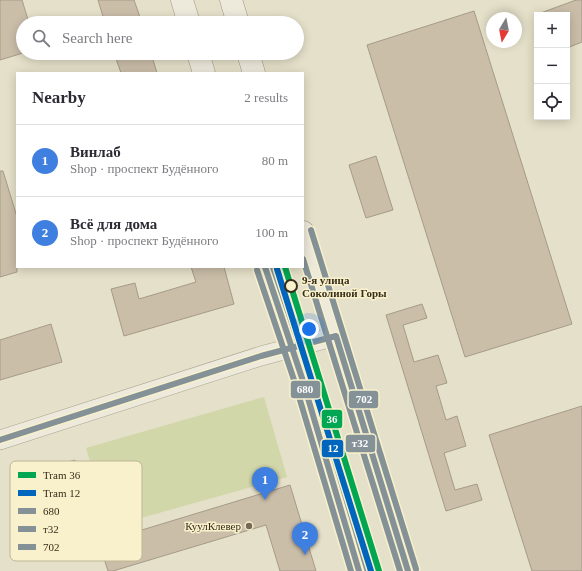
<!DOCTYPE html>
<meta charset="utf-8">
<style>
body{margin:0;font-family:Georgia,serif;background:#f2f2f3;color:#2b2b33}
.controls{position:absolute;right:12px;top:12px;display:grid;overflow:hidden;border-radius:0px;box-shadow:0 2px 10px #0003}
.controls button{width:36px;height:36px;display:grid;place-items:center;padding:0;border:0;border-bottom:1px solid #e1e1e2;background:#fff;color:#2b2b33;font:20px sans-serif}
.compass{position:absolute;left:486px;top:12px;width:36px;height:36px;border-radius:50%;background:#fff;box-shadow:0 2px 10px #0003;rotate:190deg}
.you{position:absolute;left:309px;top:329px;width:14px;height:14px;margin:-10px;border:3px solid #fff;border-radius:50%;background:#1a73e8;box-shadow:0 0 0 6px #1a73e833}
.badge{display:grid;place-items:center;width:26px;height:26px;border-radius:50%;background:#b45309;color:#fff;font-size:13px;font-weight:700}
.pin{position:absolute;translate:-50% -33px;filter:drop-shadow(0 1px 2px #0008)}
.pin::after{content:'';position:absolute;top:21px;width:14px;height:12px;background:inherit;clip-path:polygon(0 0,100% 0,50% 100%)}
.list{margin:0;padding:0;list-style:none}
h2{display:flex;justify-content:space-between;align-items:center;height:52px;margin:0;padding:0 16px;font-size:17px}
h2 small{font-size:13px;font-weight:400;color:#7c7c81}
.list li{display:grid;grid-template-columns:26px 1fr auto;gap:12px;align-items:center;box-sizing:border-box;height:72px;padding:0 16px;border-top:1px solid #e1e1e2}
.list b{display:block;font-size:15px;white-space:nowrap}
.list p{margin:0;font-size:13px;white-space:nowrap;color:#7c7c81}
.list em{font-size:13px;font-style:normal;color:#7c7c81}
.icon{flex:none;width:22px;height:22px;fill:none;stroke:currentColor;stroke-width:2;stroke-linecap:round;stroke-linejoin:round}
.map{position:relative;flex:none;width:582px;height:571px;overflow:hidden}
.search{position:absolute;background:#fff;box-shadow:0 2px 10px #0003;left:16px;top:16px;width:288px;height:44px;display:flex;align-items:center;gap:10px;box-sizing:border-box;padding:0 14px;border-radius:22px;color:#7c7c81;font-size:15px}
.panel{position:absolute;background:#fff;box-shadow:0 2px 10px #0003;left:16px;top:72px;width:288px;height:196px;border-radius:0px}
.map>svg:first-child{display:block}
.green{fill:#d1d7a9}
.building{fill:#cabea9;stroke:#a59b88}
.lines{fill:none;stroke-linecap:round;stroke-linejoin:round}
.tertiary-casing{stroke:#aaa493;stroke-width:20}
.secondary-casing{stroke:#999382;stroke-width:23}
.tertiary{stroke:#ede9db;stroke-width:19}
.secondary{stroke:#ede9db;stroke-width:22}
.bus-1-casing{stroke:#f8f1cc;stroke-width:9}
.bus-2-casing{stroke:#f8f1cc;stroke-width:9}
.bus-3-casing{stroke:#f8f1cc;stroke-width:9}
.bus-1{stroke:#849298;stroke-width:6}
.bus-2{stroke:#849298;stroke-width:6}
.bus-3{stroke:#849298;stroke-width:6}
.tram-1-casing{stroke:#f8f1cc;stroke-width:9}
.tram-2-casing{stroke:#f8f1cc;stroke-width:9}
.tram-1{stroke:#00a651;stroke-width:6}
.tram-2{stroke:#0065bd;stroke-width:6}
.stop-dot{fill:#f8f1cc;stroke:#382c1a;stroke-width:2}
.poi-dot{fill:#756b57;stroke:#f8f1cc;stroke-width:1.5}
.labels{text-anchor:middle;stroke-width:3;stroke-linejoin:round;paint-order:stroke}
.stop-label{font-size:11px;font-weight:bold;fill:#382c1a;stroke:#f8f1cc;text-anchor:start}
.poi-label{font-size:11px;fill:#382c1a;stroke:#f8f1cc;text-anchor:end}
.key{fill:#f8f1cc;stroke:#beb697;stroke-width:1}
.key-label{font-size:11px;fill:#382c1a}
.line-badge{stroke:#f8f1cc;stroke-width:1.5}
.badge-label{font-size:11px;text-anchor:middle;font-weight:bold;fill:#fff}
</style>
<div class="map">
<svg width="582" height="571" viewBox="0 0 582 571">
<rect width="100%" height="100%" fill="#e5e0c9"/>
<path class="green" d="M 264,397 L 287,477 L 109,527 L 86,448 Z"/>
<g class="building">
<path d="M 0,0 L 22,0 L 29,23 L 23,23 L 23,53 L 0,60 Z"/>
<path d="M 98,0 L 134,0 L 142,23 L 105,23 Z"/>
<path d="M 576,0 L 582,0 L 582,42 L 567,48 L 567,15 L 538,14 Z"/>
<path d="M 474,11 L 572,324 L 465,357 L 367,45 Z"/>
<path d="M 114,53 L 151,53 L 157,73 L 121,73 Z"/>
<path d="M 376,156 L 393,210 L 366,218 L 349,165 Z"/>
<path d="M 0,171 L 3,171 L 17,217 L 17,272 L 0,277 Z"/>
<path d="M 191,267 L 224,267 L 234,304 L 124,336 L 111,289 L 135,283 L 139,299 L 196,282 Z"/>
<path d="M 422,304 L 427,318 L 403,325 L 414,362 L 438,355 L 447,383 L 436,386 L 446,420 L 457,416 L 466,446 L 444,453 L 455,490 L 477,484 L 482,500 L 446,511 L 386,315 Z"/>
<path d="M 51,324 L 62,362 L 0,380 L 0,340 Z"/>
<path d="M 582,406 L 582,571 L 532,571 L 489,435 Z"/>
<path d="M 75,460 L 91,518 L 63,526 L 47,468 Z"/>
<path d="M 290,485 L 316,571 L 280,571 L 266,525 L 113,571 L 108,571 L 99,543 Z"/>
</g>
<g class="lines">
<defs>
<path id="tertiary" d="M 0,440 L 261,356 L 336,336"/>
<g id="secondary">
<path d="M 182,0 L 189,23"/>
<path d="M 231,0 L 238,23"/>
<path d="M 198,53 L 204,73"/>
<path d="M 248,53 L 254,73"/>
<path d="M 303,232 L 408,571"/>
<path d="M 265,267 L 302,378 L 359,571"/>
</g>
</defs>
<use href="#tertiary" class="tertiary-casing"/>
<use href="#secondary" class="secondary-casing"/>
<use href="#tertiary" class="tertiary"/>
<use href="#secondary" class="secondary"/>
<defs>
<g id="bus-1">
<path d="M 265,267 L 302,378 L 359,571"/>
<path d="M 0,440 L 261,356 L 336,336 L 408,571"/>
</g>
<g id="bus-2">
<path d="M 303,259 L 400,571"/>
<path d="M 257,270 L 294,380 L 351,571"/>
</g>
<g id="bus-3">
<path d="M 311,230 L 416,569"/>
<path d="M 273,267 L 310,376 L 367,569"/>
</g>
</defs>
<use href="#bus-1" class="bus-1-casing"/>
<use href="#bus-2" class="bus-2-casing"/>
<use href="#bus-3" class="bus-3-casing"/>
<use href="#bus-1" class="bus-1"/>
<use href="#bus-2" class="bus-2"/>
<use href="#bus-3" class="bus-3"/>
<defs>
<path id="tram-1" d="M 285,267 L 379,571"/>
<path id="tram-2" d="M 277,269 L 371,571"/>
</defs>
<use href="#tram-1" class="tram-1-casing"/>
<use href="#tram-2" class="tram-2-casing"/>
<use href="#tram-1" class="tram-1"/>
<use href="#tram-2" class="tram-2"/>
</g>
<circle class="stop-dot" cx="291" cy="286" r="6"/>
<circle class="poi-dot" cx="249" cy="526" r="4"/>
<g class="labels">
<g class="stop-label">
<text x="302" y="284">9-я улица<tspan x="302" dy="13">Соколиной Горы</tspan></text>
</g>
<g class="poi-label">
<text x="241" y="530">КуулКлевер</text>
</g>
</g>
<rect x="10" y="461" width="132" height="100" rx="6" class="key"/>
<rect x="18" y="472" width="18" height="6" fill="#00a651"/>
<rect x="18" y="490" width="18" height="6" fill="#0065bd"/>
<rect x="18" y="508" width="18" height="6" fill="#849298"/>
<rect x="18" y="526" width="18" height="6" fill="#849298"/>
<rect x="18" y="544" width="18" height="6" fill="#849298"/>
<g class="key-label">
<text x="43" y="479">Tram 36</text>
<text x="43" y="497">Tram 12</text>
<text x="43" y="515">680</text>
<text x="43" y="533">т32</text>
<text x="43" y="551">702</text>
</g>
<g class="line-badge">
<rect x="290" y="380" width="31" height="19" rx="4" fill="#849298"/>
<rect x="348" y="390" width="31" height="19" rx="4" fill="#849298"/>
<rect x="321" y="409" width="22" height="20" rx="4" fill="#00a651"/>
<rect x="345" y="434" width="31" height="19" rx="4" fill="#849298"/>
<rect x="321" y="439" width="23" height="19" rx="4" fill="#0065bd"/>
</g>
<g class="badge-label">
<text x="305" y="393">680</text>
<text x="364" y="403">702</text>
<text x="332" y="423">36</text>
<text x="360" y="447">т32</text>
<text x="333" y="452">12</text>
</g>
</svg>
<div class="controls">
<button>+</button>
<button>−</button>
<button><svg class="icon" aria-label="locate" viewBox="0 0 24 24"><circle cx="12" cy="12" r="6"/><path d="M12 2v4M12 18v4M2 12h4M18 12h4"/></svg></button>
</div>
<svg class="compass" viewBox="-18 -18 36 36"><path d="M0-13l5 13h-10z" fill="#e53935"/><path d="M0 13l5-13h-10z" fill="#7c7c81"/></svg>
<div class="you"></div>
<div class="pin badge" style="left:265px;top:500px;background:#3f7fe0">1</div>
<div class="pin badge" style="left:305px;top:555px;background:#3f7fe0">2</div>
<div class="search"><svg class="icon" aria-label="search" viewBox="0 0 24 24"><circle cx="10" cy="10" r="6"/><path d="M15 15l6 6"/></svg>Search here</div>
<section class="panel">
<h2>Nearby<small>2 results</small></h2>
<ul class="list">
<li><span class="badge" style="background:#3f7fe0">1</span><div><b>Винлаб</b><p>Shop · проспект Будённого</p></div><em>80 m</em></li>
<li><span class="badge" style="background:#3f7fe0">2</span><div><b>Всё для дома</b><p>Shop · проспект Будённого</p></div><em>100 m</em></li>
</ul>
</section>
</div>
